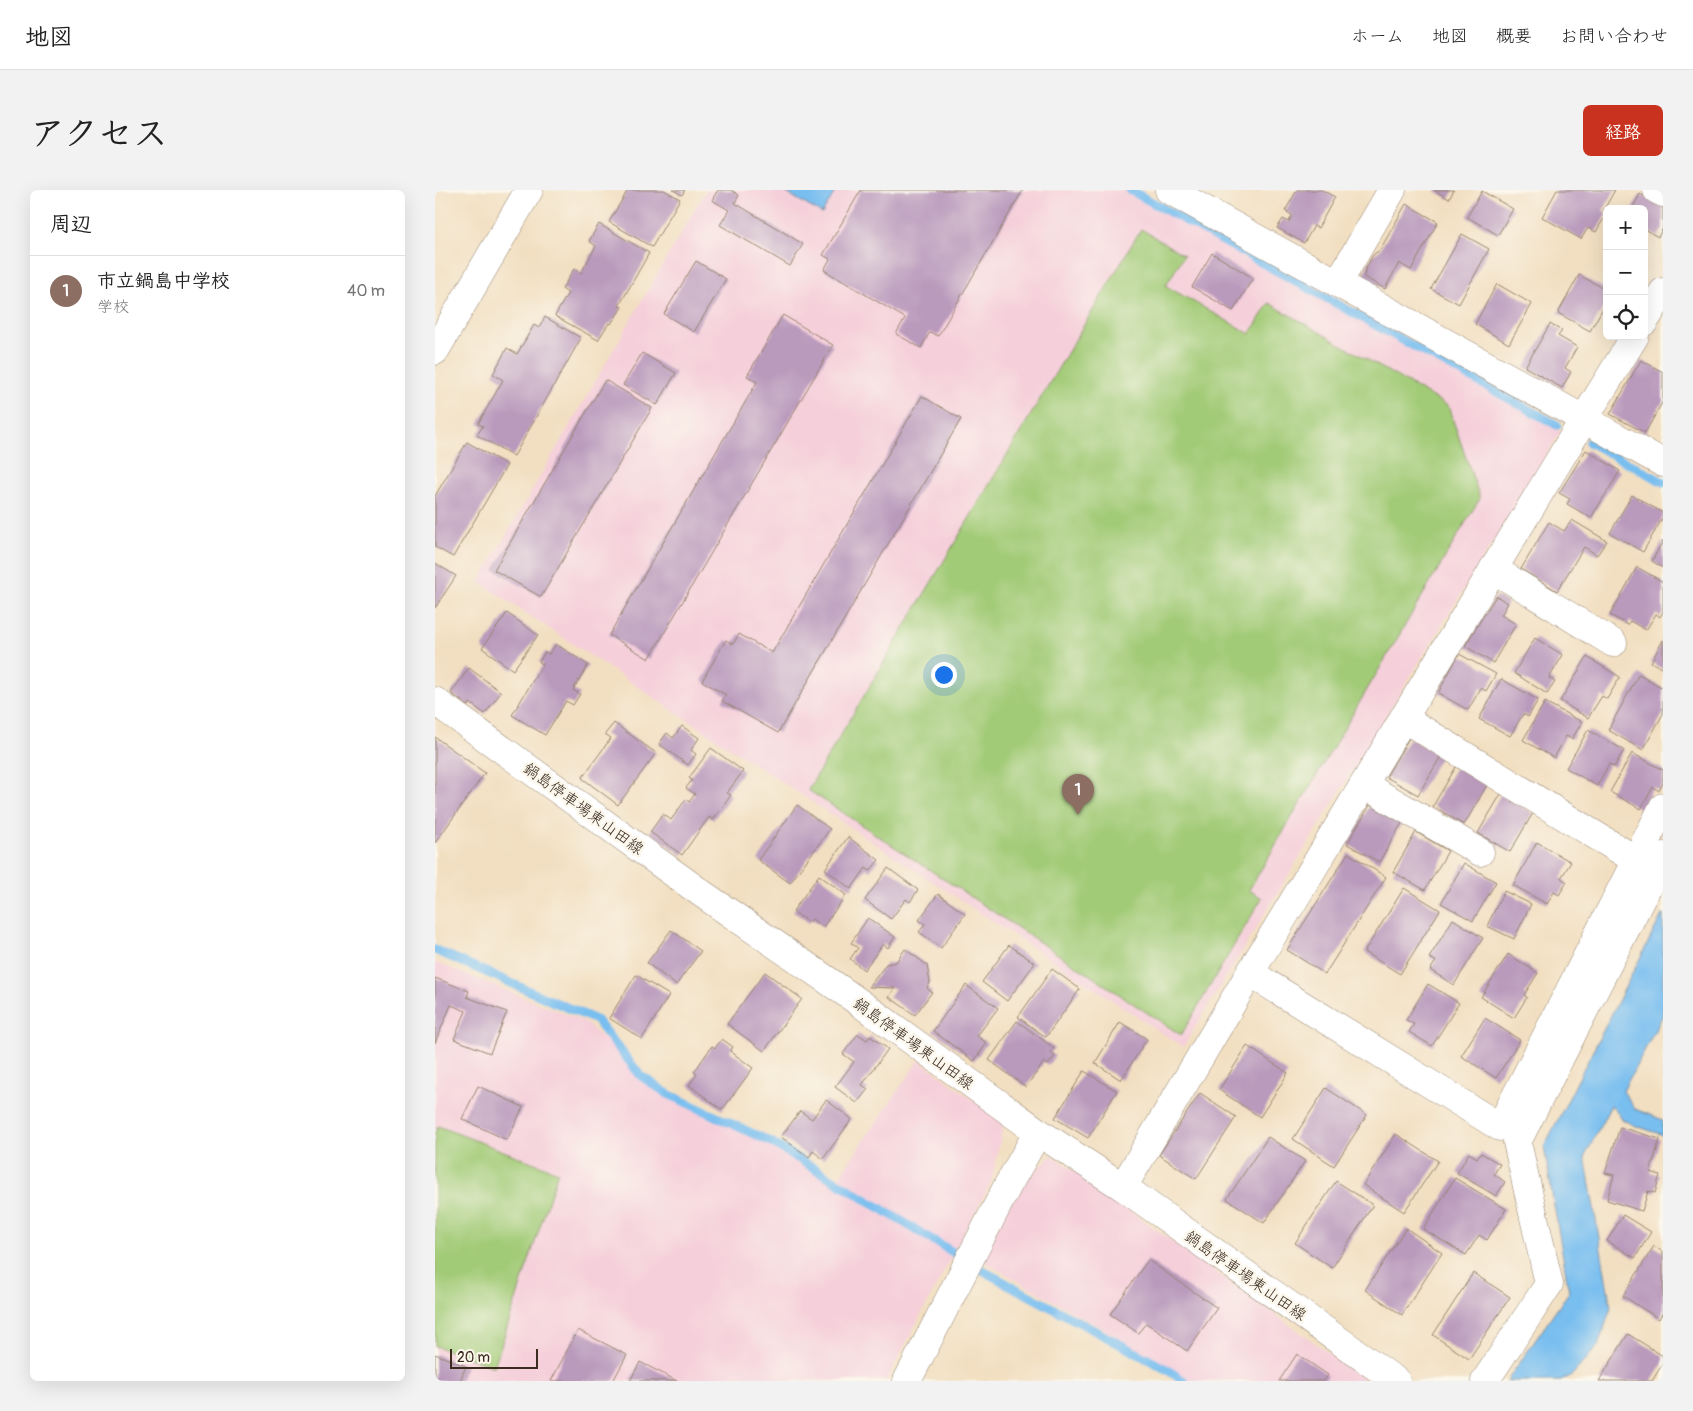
<!DOCTYPE html>
<html lang="ja">
<meta charset="utf-8">
<style>
body{margin:0;font-family:Pangolin,"Klee One",sans-serif;background:#f2f2f2;color:#222}
.controls{position:absolute;right:15px;top:15px;display:grid;overflow:hidden;border-radius:8px;box-shadow:0 5px 20px #0002}
.controls button{width:45px;height:45px;display:grid;place-items:center;padding:0;border:0;border-bottom:1px solid #e0e0e0;background:#fff;color:#222;font:25px sans-serif}
.scale{position:absolute;left:15px;bottom:12px;width:88px;box-sizing:border-box;padding-left:5px;border:2px solid #3b2a1e;border-top:0;font-size:14px;line-height:18px;white-space:nowrap;color:#3b2a1e;-webkit-text-stroke:4px #fbf7ec;paint-order:stroke}
.you{position:absolute;left:508px;top:484px;width:18px;height:18px;margin:-12px;border:4px solid #fff;border-radius:50%;background:#1a73e8;box-shadow:0 0 0 8px #1a73e833}
.badge{display:grid;place-items:center;width:32px;height:32px;border-radius:50%;background:#c8321e;color:#fff;font-size:16px;font-weight:700}
.pin{position:absolute;translate:-50% -41px;filter:drop-shadow(0 1px 2px #0008)}
.pin::after{content:'';position:absolute;top:26px;width:18px;height:15px;background:inherit;clip-path:polygon(0 0,100% 0,50% 100%)}
.list{margin:0;padding:0;list-style:none}
h2{display:flex;justify-content:space-between;align-items:center;height:65px;margin:0;padding:0 20px;font-size:21px}
h2 small{font-size:16px;font-weight:400;color:#767676}
.list li{display:grid;grid-template-columns:32px 1fr auto;gap:15px;align-items:center;box-sizing:border-box;height:70px;padding:0 20px;border-top:1px solid #e0e0e0}
.list b{display:block;font-size:19px;white-space:nowrap}
.list p{margin:0;font-size:16px;white-space:nowrap;color:#767676}
.list em{font-size:16px;font-style:normal;color:#767676}
.icon{flex:none;width:28px;height:28px;fill:none;stroke:currentColor;stroke-width:2;stroke-linecap:round;stroke-linejoin:round}
.map{position:relative;flex:none;width:1228px;height:1191px;overflow:hidden;border-radius:8px}
header{display:flex;align-items:center;gap:30px;box-sizing:border-box;height:70px;padding:0 25px;background:#fff;border-bottom:1px solid #e0e0e0}
header strong{font-size:24px}
nav{display:flex;gap:28px;margin-inline-start:auto;font-size:18px}
.intro{display:flex;align-items:center;justify-content:space-between;box-sizing:border-box;height:120px;padding:0 30px}
h1{margin:0;font-size:35px}
.button{padding:12px 22px;border-radius:8px;background:#c8321e;color:#fff;font-size:18px;font-weight:700}
main{display:flex;gap:30px;padding:0 30px}
aside{flex:1;background:#fff;border-radius:8px;box-shadow:0 5px 20px #0002}
.map>svg:first-child{display:block}
.built{fill:#f5cfda}
.green{fill:#a2cb77;stroke:#6e7a4a}
.water{fill:#78beef;stroke:#5a7486}
.lines{fill:none;stroke-linecap:round;stroke-linejoin:round}
.stream{stroke:#78beef;stroke-width:9}
.building{fill:#b999bc}
.minor-casing{stroke:#968470;stroke-width:29}
.major-casing{stroke:#968470;stroke-width:29}
.minor{stroke:#fff;stroke-width:28}
.major{stroke:#fff;stroke-width:28}
.labels{text-anchor:middle;stroke-width:5;stroke-linejoin:round;paint-order:stroke}
.street-label{font-size:16px;fill:#3b2a1e;stroke:#fbf7ec}
</style>
<header>
<strong>地図</strong>
<nav><a>ホーム</a><a>地図</a><a>概要</a><a>お問い合わせ</a></nav>
</header>
<div class="intro"><h1>アクセス</h1><a class="button">経路</a></div>
<main>
<aside>
<h2>周辺<small></small></h2>
<ul class="list">
<li><span class="badge" style="background:#8d6e63">1</span><div><b>市立鍋島中学校</b><p>学校</p></div><em>40 m</em></li>
</ul>
</aside>
<div class="map">
<svg width="1228" height="1191" viewBox="0 0 1228 1191">
<rect width="100%" height="100%" fill="#fbf7ec"/>
<filter id="ink" filterUnits="userSpaceOnUse"><feTurbulence type="fractalNoise" baseFrequency=".02" numOctaves="2"/><feDisplacementMap in="SourceGraphic" scale="10" xChannelSelector="R" yChannelSelector="G"/><feConvolveMatrix kernelMatrix="1 2 1 2 8 2 1 2 1" color-interpolation-filters="sRGB"/></filter>
<filter id="wash" filterUnits="userSpaceOnUse"><feTurbulence type="fractalNoise" baseFrequency=".0096" numOctaves="4" result="noise"/><feDisplacementMap in="SourceGraphic" scale="20" xChannelSelector="R" yChannelSelector="G"/><feGaussianBlur stdDeviation="1.12" result="paint"/><feColorMatrix in="noise" values="0 0 0 0 0 0 0 0 0 0 0 0 0 0 0 0 0 1.4 0 .05"/><feComposite in="paint" operator="in"/></filter>
<g filter="url(#wash)">
<rect width="100%" height="100%" fill="#f2dfc1"/>
<g class="built">
<path d="M 271,0 L 687,0 L 1126,241 L 748,857 L 44,392 Z"/>
<path d="M 0,772 L 148,831 L 191,867 L 206,886 L 233,904 L 336,952 L 401,991 L 484,870 L 569,933 L 556,992 L 451,1191 L 0,1191 Z"/>
<path d="M 617,965 L 933,1191 L 756,1191 L 726,1172 L 546,1070 L 581,999 Z"/>
</g>
<g class="green">
<path d="M 706,39 L 749,65 L 731,96 L 815,144 L 834,113 L 1013,216 L 1045,308 L 814,700 L 827,708 L 746,845 L 373,600 Z"/>
<path d="M 3,936 L 123,982 L 59,1177 L 0,1156 L 0,943 Z"/>
</g>
<g class="water">
<path d="M 347,0 L 401,0 L 387,24 Z"/>
<path d="M 1228,723 L 1228,825 L 1188,901 L 1200,919 L 1228,930 L 1228,945 L 1201,936 L 1188,930 L 1176,915 L 1150,966 L 1176,1118 L 1163,1156 L 1137,1185 L 1126,1191 L 1072,1191 L 1134,1102 L 1109,957 Z"/>
</g>
<g class="lines">
<g class="stream">
<path d="M 695,0 L 1122,235"/>
<path d="M 1154,252 L 1228,292"/>
<path d="M 0,760 L 161,830 L 206,886 L 233,904 L 336,952 L 554,1084 L 731,1179 L 749,1191"/>
</g>
</g>
<g id="blocks">
<g class="building">
<path d="M 193,0 L 229,0 L 245,9 L 217,57 L 174,32 Z"/>
<path d="M 238,0 L 250,0 L 247,5 Z"/>
<path d="M 283,0 L 296,0 L 304,5 L 300,13 L 368,54 L 355,76 L 285,35 L 294,20 L 277,10 Z"/>
<path d="M 426,0 L 588,0 L 503,146 L 495,142 L 486,158 L 461,144 L 470,128 L 389,80 L 395,69 L 388,65 Z"/>
<path d="M 862,0 L 887,0 L 900,7 L 883,38 L 879,36 L 869,53 L 842,38 L 848,29 L 854,32 L 857,25 L 850,21 Z"/>
<path d="M 999,0 L 1019,0 L 1014,9 Z"/>
<path d="M 1122,0 L 1180,0 L 1168,21 L 1172,23 L 1161,42 L 1153,38 L 1146,49 L 1107,27 Z"/>
<path d="M 1047,1 L 1078,19 L 1063,45 L 1032,27 Z"/>
<path d="M 1205,4 L 1228,17 L 1228,38 L 1223,47 L 1209,39 L 1209,19 L 1197,19 Z"/>
<path d="M 971,14 L 1003,32 L 976,80 L 964,73 L 950,99 L 929,87 L 930,80 L 938,65 L 945,60 Z"/>
<path d="M 164,34 L 214,63 L 184,116 L 187,117 L 176,134 L 174,133 L 163,150 L 120,126 L 133,103 L 127,99 L 139,79 L 146,83 L 161,56 L 154,51 Z"/>
<path d="M 1027,44 L 1054,59 L 1024,114 L 996,99 Z"/>
<path d="M 777,63 L 818,88 L 798,121 L 757,97 Z"/>
<path d="M 261,71 L 291,89 L 259,142 L 229,124 Z"/>
<path d="M 1144,85 L 1172,100 L 1172,111 L 1155,141 L 1123,123 Z"/>
<path d="M 1062,94 L 1097,114 L 1074,154 L 1040,134 Z"/>
<path d="M 348,125 L 398,155 L 214,469 L 174,445 L 322,192 L 312,186 Z"/>
<path d="M 110,127 L 146,148 L 79,266 L 42,245 L 48,236 L 43,234 L 68,190 L 58,184 L 72,158 L 82,164 L 99,135 L 104,138 Z"/>
<path d="M 1115,134 L 1127,141 L 1123,146 L 1142,157 L 1130,178 L 1136,182 L 1127,198 L 1090,177 Z"/>
<path d="M 207,163 L 241,183 L 222,215 L 188,195 Z"/>
<path d="M 1206,170 L 1228,182 L 1228,211 L 1210,243 L 1175,224 Z"/>
<path d="M 170,190 L 217,218 L 106,407 L 59,380 Z"/>
<path d="M 487,206 L 526,229 L 343,543 L 287,511 L 291,505 L 267,491 L 291,450 L 298,454 L 304,444 L 337,463 Z"/>
<path d="M 32,252 L 72,275 L 18,367 L 0,357 L 0,306 Z"/>
<path d="M 1151,260 L 1185,281 L 1156,328 L 1132,314 L 1135,309 L 1124,303 Z"/>
<path d="M 1197,305 L 1228,323 L 1228,327 L 1208,362 L 1175,343 Z"/>
<path d="M 1137,330 L 1172,351 L 1162,365 L 1149,357 L 1122,401 L 1086,379 L 1114,332 L 1129,341 Z"/>
<path d="M 1228,351 L 1228,378 L 1217,371 Z"/>
<path d="M 0,373 L 21,386 L 0,418 Z"/>
<path d="M 1202,377 L 1228,392 L 1228,422 L 1225,427 L 1221,424 L 1211,440 L 1195,431 L 1193,435 L 1175,425 Z"/>
<path d="M 1061,406 L 1073,413 L 1066,425 L 1081,434 L 1058,473 L 1030,456 Z"/>
<path d="M 72,423 L 103,445 L 78,480 L 47,458 Z"/>
<path d="M 1100,448 L 1128,465 L 1114,488 L 1120,492 L 1112,504 L 1079,483 Z"/>
<path d="M 1228,450 L 1228,479 L 1216,472 Z"/>
<path d="M 121,454 L 153,475 L 138,500 L 145,504 L 138,515 L 131,511 L 110,545 L 77,525 L 108,474 L 104,472 L 110,462 L 114,464 Z"/>
<path d="M 1024,464 L 1061,484 L 1051,501 L 1046,498 L 1033,520 L 1003,503 Z"/>
<path d="M 1152,467 L 1185,487 L 1172,509 L 1167,506 L 1153,528 L 1125,511 Z"/>
<path d="M 34,478 L 66,502 L 50,524 L 35,513 L 33,516 L 16,503 Z"/>
<path d="M 1204,484 L 1228,498 L 1228,524 L 1208,560 L 1173,540 Z"/>
<path d="M 1066,489 L 1103,510 L 1093,527 L 1088,524 L 1075,546 L 1044,529 Z"/>
<path d="M 1110,512 L 1147,532 L 1137,549 L 1131,546 L 1119,568 L 1088,550 Z"/>
<path d="M 179,533 L 221,563 L 183,615 L 147,588 L 176,548 L 170,544 Z"/>
<path d="M 247,536 L 264,548 L 256,560 L 261,564 L 253,575 L 224,554 L 232,543 L 238,548 Z"/>
<path d="M 1153,540 L 1189,560 L 1179,577 L 1174,574 L 1162,596 L 1131,578 Z"/>
<path d="M 0,547 L 50,583 L 0,653 Z"/>
<path d="M 974,548 L 1006,566 L 983,605 L 951,587 Z"/>
<path d="M 276,558 L 308,581 L 292,603 L 296,605 L 278,630 L 274,627 L 247,665 L 215,642 L 228,624 L 236,630 L 251,609 L 254,612 L 260,604 L 251,598 L 257,590 L 254,588 Z"/>
<path d="M 1197,563 L 1228,580 L 1228,593 L 1224,601 L 1218,597 L 1206,619 L 1175,602 Z"/>
<path d="M 1021,577 L 1052,595 L 1029,635 L 998,616 Z"/>
<path d="M 1066,604 L 1098,623 L 1075,662 L 1043,643 Z"/>
<path d="M 362,615 L 395,639 L 355,693 L 323,670 Z"/>
<path d="M 935,615 L 967,633 L 944,672 L 912,654 Z"/>
<path d="M 981,642 L 1013,661 L 990,700 L 958,682 Z"/>
<path d="M 413,647 L 444,670 L 435,681 L 431,678 L 416,699 L 390,679 Z"/>
<path d="M 1102,652 L 1136,672 L 1126,688 L 1132,692 L 1124,705 L 1119,702 L 1112,714 L 1078,695 Z"/>
<path d="M 913,663 L 951,687 L 890,784 L 852,760 Z"/>
<path d="M 1029,673 L 1061,692 L 1038,731 L 1006,713 Z"/>
<path d="M 453,678 L 483,700 L 475,712 L 471,709 L 456,729 L 430,710 Z"/>
<path d="M 384,685 L 411,705 L 388,737 L 377,729 L 374,733 L 358,721 Z"/>
<path d="M 969,698 L 1005,720 L 965,784 L 929,762 Z"/>
<path d="M 1069,701 L 1096,714 L 1079,749 L 1052,736 Z"/>
<path d="M 503,704 L 530,724 L 506,758 L 484,742 L 490,734 L 484,730 Z"/>
<path d="M 433,728 L 460,747 L 453,758 L 448,754 L 429,780 L 415,769 L 423,758 L 416,753 Z"/>
<path d="M 1018,729 L 1048,748 L 1019,795 L 995,780 L 1001,771 L 994,768 Z"/>
<path d="M 236,740 L 266,761 L 241,795 L 212,773 Z"/>
<path d="M 574,755 L 600,773 L 572,811 L 547,792 Z"/>
<path d="M 470,759 L 492,775 L 495,793 L 492,798 L 497,802 L 480,825 L 454,807 L 460,798 L 434,797 L 451,774 L 461,772 Z"/>
<path d="M 1073,764 L 1103,783 L 1089,805 L 1092,807 L 1079,828 L 1046,807 Z"/>
<path d="M 617,779 L 645,799 L 611,847 L 583,827 Z"/>
<path d="M 330,782 L 367,809 L 329,861 L 292,834 Z"/>
<path d="M 201,785 L 234,805 L 207,849 L 174,828 Z"/>
<path d="M 0,788 L 34,801 L 32,807 L 72,822 L 55,863 L 19,849 L 31,821 L 16,815 L 0,853 Z"/>
<path d="M 993,794 L 1024,813 L 997,856 L 974,842 L 979,834 L 971,830 Z"/>
<path d="M 531,795 L 563,818 L 542,846 L 552,853 L 539,871 L 498,841 Z"/>
<path d="M 1050,828 L 1085,850 L 1061,888 L 1026,866 Z"/>
<path d="M 582,831 L 619,858 L 616,863 L 620,866 L 613,875 L 609,872 L 591,897 L 554,870 Z"/>
<path d="M 685,832 L 712,849 L 686,890 L 660,873 Z"/>
<path d="M 423,844 L 432,850 L 435,846 L 453,859 L 427,895 L 433,899 L 422,913 L 400,897 L 419,872 L 408,864 Z"/>
<path d="M 287,849 L 298,857 L 295,861 L 318,878 L 287,920 L 254,895 L 262,884 L 259,882 L 277,856 L 280,858 Z"/>
<path d="M 812,856 L 853,883 L 825,927 L 784,900 Z"/>
<path d="M 649,881 L 682,901 L 653,948 L 620,928 Z"/>
<path d="M 43,896 L 88,917 L 72,950 L 27,929 Z"/>
<path d="M 891,898 L 932,925 L 899,976 L 858,949 Z"/>
<path d="M 765,903 L 801,927 L 761,989 L 724,965 Z"/>
<path d="M 391,910 L 417,929 L 388,969 L 378,961 L 374,967 L 346,947 L 365,921 L 377,929 Z"/>
<path d="M 1185,937 L 1225,949 L 1215,982 L 1225,985 L 1220,1003 L 1213,1001 L 1207,1021 L 1172,1010 L 1179,985 L 1170,983 Z"/>
<path d="M 961,944 L 1003,971 L 969,1022 L 928,995 Z"/>
<path d="M 833,947 L 870,971 L 829,1033 L 792,1009 Z"/>
<path d="M 1034,963 L 1042,968 L 1046,963 L 1065,974 L 1059,984 L 1070,992 L 1061,1006 L 1022,983 Z"/>
<path d="M 1020,988 L 1071,1019 L 1052,1050 L 1044,1045 L 1031,1065 L 988,1039 Z"/>
<path d="M 901,991 L 938,1015 L 897,1078 L 860,1053 Z"/>
<path d="M 1188,1025 L 1216,1042 L 1200,1068 L 1172,1051 Z"/>
<path d="M 971,1038 L 1007,1063 L 967,1125 L 930,1100 Z"/>
<path d="M 1219,1056 L 1228,1062 L 1228,1122 L 1224,1129 L 1188,1106 Z"/>
<path d="M 713,1070 L 782,1118 L 752,1161 L 711,1133 L 703,1143 L 675,1124 Z"/>
<path d="M 1038,1083 L 1075,1107 L 1034,1169 L 998,1145 Z"/>
<path d="M 143,1140 L 192,1165 L 178,1191 L 116,1191 Z"/>
<path d="M 1193,1144 L 1228,1166 L 1228,1173 L 1217,1191 L 1164,1191 Z"/>
<path d="M 0,1164 L 31,1176 L 25,1191 L 0,1191 Z"/>
<path d="M 862,1164 L 893,1185 L 889,1191 L 844,1191 Z"/>
<path d="M 205,1172 L 242,1191 L 195,1191 Z"/>
</g>
</g>
</g>
<g filter="url(#ink)">
<use href="#blocks" fill-opacity="0" stroke="#968470" stroke-width="1"/>
<g class="lines">
<defs>
<g id="minor">
<path d="M 734,0 L 1228,273"/>
<path d="M 1222,0 L 1228,3"/>
<path d="M 903,93 L 957,0"/>
<path d="M 1209,132 L 1228,102"/>
<path d="M 0,161 L 94,0"/>
<path d="M 1058,379 L 1178,453"/>
<path d="M 968,528 L 1201,670"/>
<path d="M 929,595 L 1045,662"/>
<path d="M 815,783 L 1065,937 L 1228,617"/>
<path d="M 688,997 L 815,783 L 1149,229 L 1200,146"/>
<path d="M 472,1191 L 573,995 L 603,942"/>
<path d="M 1050,1191 L 1114,1094 L 1082,952 L 1228,666"/>
</g>
<path id="major" d="M 0,511 L 266,703 L 418,808 L 603,942 L 688,997 L 961,1191"/>
</defs>
<use href="#minor" class="minor-casing"/>
<use href="#major" class="major-casing"/>
<use href="#minor" class="minor"/>
<use href="#major" class="major"/>
</g>
</g>
<g class="labels">
<g class="street-label">
<text transform="translate(149 618) rotate(36)" y="6">鍋島停車場東山田線</text>
<text transform="translate(479 853) rotate(36)" y="6">鍋島停車場東山田線</text>
<text transform="translate(811 1085) rotate(35)" y="6">鍋島停車場東山田線</text>
</g>
</g>
</svg>
<div class="controls">
<button>+</button>
<button>−</button>
<button><svg class="icon" aria-label="locate" viewBox="0 0 24 24"><circle cx="12" cy="12" r="6"/><path d="M12 2v4M12 18v4M2 12h4M18 12h4"/></svg></button>
</div>
<div class="scale">20 m</div>
<div class="you"></div>
<div class="pin badge" style="left:643px;top:625px;background:#8d6e63">1</div>
</div>
</main>
